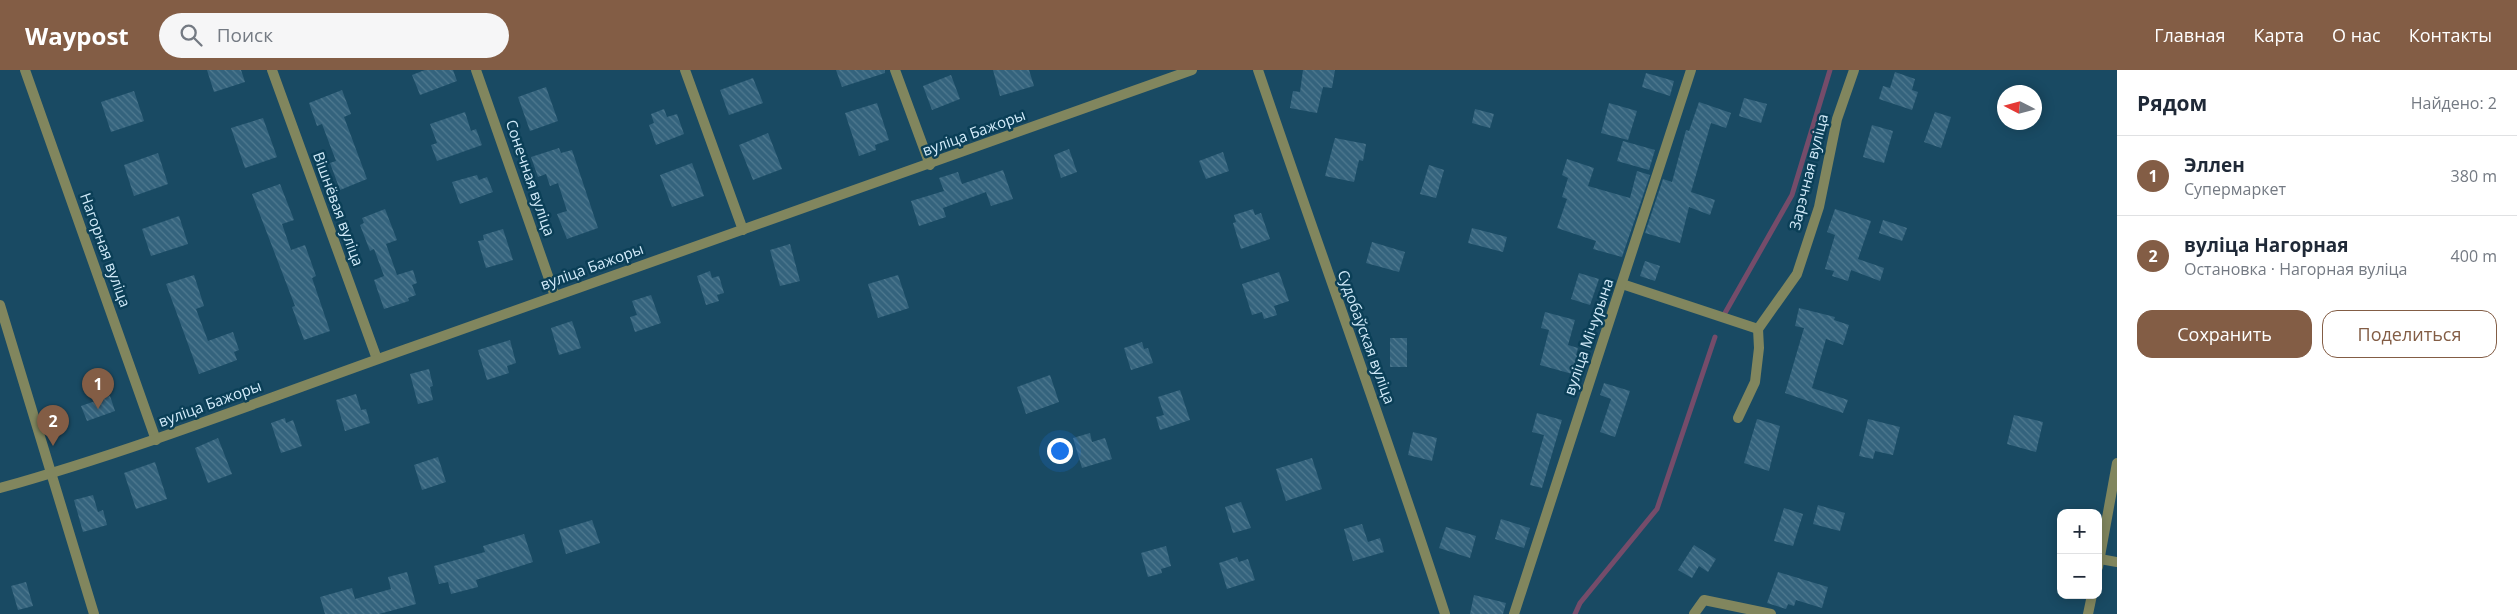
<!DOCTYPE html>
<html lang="ru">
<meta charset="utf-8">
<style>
body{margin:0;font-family:"Open Sans",sans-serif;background:#f6f6f7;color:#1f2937}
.controls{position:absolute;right:15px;bottom:15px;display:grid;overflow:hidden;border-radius:10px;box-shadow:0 2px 12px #0003}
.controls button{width:45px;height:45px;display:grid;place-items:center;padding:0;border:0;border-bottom:1px solid #e0e1e3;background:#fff;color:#1f2937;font:25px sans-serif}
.compass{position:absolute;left:1997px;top:15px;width:45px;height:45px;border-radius:50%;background:#fff;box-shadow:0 2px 12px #0003;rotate:276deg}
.you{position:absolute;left:1059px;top:380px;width:18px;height:18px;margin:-12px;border:4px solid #fff;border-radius:50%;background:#1a73e8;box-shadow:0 0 0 8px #1a73e833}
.badge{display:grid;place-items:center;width:32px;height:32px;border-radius:50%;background:#835d45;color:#fff;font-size:16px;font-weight:700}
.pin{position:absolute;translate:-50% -41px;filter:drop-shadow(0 1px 2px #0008)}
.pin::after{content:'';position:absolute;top:26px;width:18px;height:15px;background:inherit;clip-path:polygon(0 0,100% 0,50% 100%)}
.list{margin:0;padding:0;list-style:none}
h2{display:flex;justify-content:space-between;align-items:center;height:65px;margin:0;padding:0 20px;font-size:21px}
h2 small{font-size:16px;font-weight:400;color:#747a83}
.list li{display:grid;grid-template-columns:32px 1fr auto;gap:15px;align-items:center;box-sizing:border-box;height:80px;padding:0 20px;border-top:1px solid #e0e1e3}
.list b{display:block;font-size:19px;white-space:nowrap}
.list p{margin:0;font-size:16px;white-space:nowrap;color:#747a83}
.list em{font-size:16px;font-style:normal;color:#747a83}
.actions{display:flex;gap:10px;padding:15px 20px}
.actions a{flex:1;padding:11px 0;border:1px solid #835d45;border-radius:15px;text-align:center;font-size:18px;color:#835d45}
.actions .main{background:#835d45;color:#fff}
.icon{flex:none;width:28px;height:28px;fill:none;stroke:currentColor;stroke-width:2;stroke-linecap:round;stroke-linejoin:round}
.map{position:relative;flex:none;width:2117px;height:544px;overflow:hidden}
header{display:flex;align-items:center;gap:30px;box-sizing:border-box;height:70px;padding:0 25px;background:#835d45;color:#fff}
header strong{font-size:24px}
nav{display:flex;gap:28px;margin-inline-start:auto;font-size:18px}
.search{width:350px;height:45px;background:#f6f6f7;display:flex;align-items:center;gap:12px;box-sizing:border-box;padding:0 18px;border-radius:28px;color:#747a83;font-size:19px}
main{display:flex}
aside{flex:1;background:#fff}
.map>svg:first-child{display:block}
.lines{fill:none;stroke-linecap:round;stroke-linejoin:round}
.stream{stroke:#754c6a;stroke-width:5}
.building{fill:url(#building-back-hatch)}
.minor{stroke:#81865e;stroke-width:10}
.labels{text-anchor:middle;stroke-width:5;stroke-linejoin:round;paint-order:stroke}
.street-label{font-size:15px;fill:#d2ebfa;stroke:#0b3f57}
</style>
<header>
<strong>Waypost</strong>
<div class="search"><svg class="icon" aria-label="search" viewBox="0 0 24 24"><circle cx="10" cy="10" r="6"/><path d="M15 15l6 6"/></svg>Поиск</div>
<nav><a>Главная</a><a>Карта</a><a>О нас</a><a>Контакты</a></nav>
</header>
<main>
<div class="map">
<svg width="2117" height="544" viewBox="0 0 2117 544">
<defs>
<pattern id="building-back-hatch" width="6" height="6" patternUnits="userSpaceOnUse" patternTransform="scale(1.25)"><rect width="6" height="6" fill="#34637d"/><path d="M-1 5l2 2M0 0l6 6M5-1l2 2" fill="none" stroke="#507a90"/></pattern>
</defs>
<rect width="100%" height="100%" fill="#194a63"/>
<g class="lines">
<g class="stream">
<path d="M 1725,243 L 1792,125 L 1830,0"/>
<path d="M 1575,544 L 1580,533 L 1657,439 L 1715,267"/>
</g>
</g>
<g class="building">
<path d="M 207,0 L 241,0 L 245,12 L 214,22 Z"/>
<path d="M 425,0 L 453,0 L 457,11 L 420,25 L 412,5 Z"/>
<path d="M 836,0 L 885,0 L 885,3 L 842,17 Z"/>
<path d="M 993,0 L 1029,0 L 1034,16 L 1000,26 Z"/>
<path d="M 1303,0 L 1335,0 L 1332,18 L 1323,17 L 1317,43 L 1290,38 L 1293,21 L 1300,22 Z"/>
<path d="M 1895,2 L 1915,9 L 1912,20 L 1918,22 L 1912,40 L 1879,29 L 1883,16 L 1890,18 Z"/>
<path d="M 1646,3 L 1674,11 L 1670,26 L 1642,17 Z"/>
<path d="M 951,5 L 960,29 L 932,40 L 923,16 Z"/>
<path d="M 753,8 L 763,33 L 729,45 L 720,20 Z"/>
<path d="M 546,17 L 558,51 L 530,61 L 518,27 Z"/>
<path d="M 342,20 L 351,44 L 344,47 L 367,109 L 340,120 L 330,93 L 336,91 L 322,54 L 317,56 L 309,33 Z"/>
<path d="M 134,21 L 144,51 L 111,62 L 101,32 Z"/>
<path d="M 1744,28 L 1767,34 L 1761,53 L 1739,46 Z"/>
<path d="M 1699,32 L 1731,43 L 1726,58 L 1711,53 L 1691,122 L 1715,130 L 1710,145 L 1689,137 L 1680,173 L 1645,163 L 1663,109 L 1672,112 L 1686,60 L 1689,61 Z"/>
<path d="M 877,33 L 889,70 L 875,75 L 876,80 L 859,86 L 845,43 Z"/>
<path d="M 1609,33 L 1637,41 L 1628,70 L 1601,63 Z"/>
<path d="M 664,39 L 667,47 L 677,44 L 684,64 L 656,75 L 649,55 L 654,53 L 651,44 Z"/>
<path d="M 1475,39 L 1494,44 L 1490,58 L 1472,53 Z"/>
<path d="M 465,42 L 471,61 L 476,59 L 482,75 L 437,91 L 431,75 L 437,73 L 430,54 Z"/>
<path d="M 1935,42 L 1951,47 L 1941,78 L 1924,72 Z"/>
<path d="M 263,48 L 277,87 L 245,98 L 231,58 Z"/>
<path d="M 1872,55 L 1893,61 L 1884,93 L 1863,87 Z"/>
<path d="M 768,63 L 782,99 L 753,110 L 739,75 Z"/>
<path d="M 1335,68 L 1366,74 L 1363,91 L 1359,90 L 1354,112 L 1325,106 Z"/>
<path d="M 1623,71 L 1655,80 L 1649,100 L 1617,91 Z"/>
<path d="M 559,78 L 561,83 L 572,80 L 598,158 L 567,169 L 557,144 L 567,141 L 558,113 L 550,116 L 546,104 L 538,107 L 531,87 Z"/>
<path d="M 1069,79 L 1077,102 L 1061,108 L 1054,85 Z"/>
<path d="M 1223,82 L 1229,101 L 1206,109 L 1199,91 Z"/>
<path d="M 158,83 L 168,114 L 134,126 L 124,95 Z"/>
<path d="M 1567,89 L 1594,98 L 1588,116 L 1630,128 L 1637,101 L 1650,105 L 1622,187 L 1593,179 L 1596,171 L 1557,158 L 1567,129 L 1562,127 L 1568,108 L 1562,105 Z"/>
<path d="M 692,93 L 704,126 L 672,137 L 660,105 Z"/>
<path d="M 1429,95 L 1444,100 L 1436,128 L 1420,124 Z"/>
<path d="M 1003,100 L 1013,129 L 991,136 L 986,122 L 943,138 L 946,147 L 919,156 L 911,131 L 944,121 L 939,108 L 958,102 L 962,114 Z"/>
<path d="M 477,105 L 479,110 L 487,107 L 493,122 L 460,134 L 452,112 Z"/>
<path d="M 280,114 L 294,150 L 282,154 L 291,180 L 305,175 L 316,206 L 312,208 L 330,261 L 304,270 L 292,237 L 295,236 L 252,124 Z"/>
<path d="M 385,139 L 397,170 L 386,174 L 397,205 L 413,200 L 417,213 L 412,215 L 416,225 L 408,228 L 409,231 L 384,239 L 374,210 L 384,206 L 374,179 L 370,181 L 360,155 L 364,153 L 362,148 Z"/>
<path d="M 1253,139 L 1255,145 L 1261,143 L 1270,169 L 1241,179 L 1233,153 L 1236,152 L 1234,145 Z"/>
<path d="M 1835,139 L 1871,151 L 1858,189 L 1884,198 L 1880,211 L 1851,200 L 1848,211 L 1832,206 L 1834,201 L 1825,199 L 1835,165 L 1827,162 Z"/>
<path d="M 179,146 L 188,174 L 151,186 L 142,159 Z"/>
<path d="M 1883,150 L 1907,158 L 1902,171 L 1879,163 Z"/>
<path d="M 1472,158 L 1507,167 L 1503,182 L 1468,173 Z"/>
<path d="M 503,159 L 513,190 L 486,198 L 478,171 L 484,170 L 483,165 Z"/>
<path d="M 1372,172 L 1405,182 L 1399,202 L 1366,193 Z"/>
<path d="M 790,174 L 800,211 L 780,216 L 770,180 Z"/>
<path d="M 1645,191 L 1660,196 L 1655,211 L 1640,206 Z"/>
<path d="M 710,201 L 712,208 L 719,206 L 724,223 L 717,225 L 719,231 L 706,235 L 697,206 Z"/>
<path d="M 1279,202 L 1289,231 L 1274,236 L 1277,245 L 1264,249 L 1262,242 L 1252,245 L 1242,214 Z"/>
<path d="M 1579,203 L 1599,209 L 1590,235 L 1571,229 Z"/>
<path d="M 194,205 L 204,236 L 196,239 L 208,271 L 233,262 L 239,280 L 234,282 L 237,290 L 199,304 L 166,214 Z"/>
<path d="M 898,205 L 909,238 L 878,248 L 868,214 Z"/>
<path d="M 651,225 L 661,253 L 635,262 L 630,247 L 637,245 L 632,231 Z"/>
<path d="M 1799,238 L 1835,247 L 1834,250 L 1849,255 L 1843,275 L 1826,269 L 1812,318 L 1848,330 L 1843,343 L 1785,323 L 1804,258 L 1795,256 Z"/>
<path d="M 1545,242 L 1575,250 L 1568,275 L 1578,278 L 1576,285 L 1588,289 L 1583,307 L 1540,295 L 1549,260 L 1541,258 Z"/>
<path d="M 572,251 L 581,278 L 559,285 L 551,258 Z"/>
<rect x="1390" y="268" width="17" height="29"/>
<path d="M 510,270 L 516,293 L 507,296 L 509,303 L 487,310 L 478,280 Z"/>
<path d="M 1142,272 L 1144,279 L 1148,278 L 1153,293 L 1131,300 L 1124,278 Z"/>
<path d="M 429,299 L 433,316 L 430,317 L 433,330 L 418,334 L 410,304 Z"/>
<path d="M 1050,305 L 1059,332 L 1026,344 L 1017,317 Z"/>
<path d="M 1604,313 L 1630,321 L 1615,367 L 1600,362 L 1611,329 L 1600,325 Z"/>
<path d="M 1180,320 L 1190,350 L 1160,360 L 1156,347 L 1164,345 L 1158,327 Z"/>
<path d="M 356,324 L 361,340 L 366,339 L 370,353 L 345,361 L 336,330 Z"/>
<path d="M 110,326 L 115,341 L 87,351 L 81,336 Z"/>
<path d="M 1537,343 L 1562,350 L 1542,418 L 1530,415 L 1544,365 L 1532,362 Z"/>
<path d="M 2014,345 L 2043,352 L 2036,382 L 2007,374 Z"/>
<path d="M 285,348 L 286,353 L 293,350 L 302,376 L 281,383 L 271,353 Z"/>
<path d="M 1757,349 L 1780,356 L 1769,401 L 1744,393 Z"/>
<path d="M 1868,349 L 1900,357 L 1893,385 L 1875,381 L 1873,389 L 1859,386 Z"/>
<path d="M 1413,362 L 1437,368 L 1432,391 L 1408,385 Z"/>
<path d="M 1090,363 L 1092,372 L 1105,368 L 1112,389 L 1082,398 L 1073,368 Z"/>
<path d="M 218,368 L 232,404 L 208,413 L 195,378 Z"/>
<path d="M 438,387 L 446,412 L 422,420 L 414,395 Z"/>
<path d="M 1312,388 L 1322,419 L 1286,431 L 1276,399 Z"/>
<path d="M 155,392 L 167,429 L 136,439 L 124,403 Z"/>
<path d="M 93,425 L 98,442 L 103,440 L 107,455 L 83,462 L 74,430 Z"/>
<path d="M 1241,432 L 1251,458 L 1233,463 L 1225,437 Z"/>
<path d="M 1818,435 L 1845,443 L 1840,461 L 1813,454 Z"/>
<path d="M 1784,438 L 1803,444 L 1793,476 L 1774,471 Z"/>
<path d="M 1501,449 L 1530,458 L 1524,478 L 1495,469 Z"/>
<path d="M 592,450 L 600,473 L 566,484 L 559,460 Z"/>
<path d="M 1362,454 L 1368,472 L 1380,468 L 1384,482 L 1353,491 L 1344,459 Z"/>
<path d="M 1446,457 L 1476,466 L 1470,488 L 1439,478 Z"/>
<path d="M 524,464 L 533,492 L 476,510 L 478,517 L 451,524 L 448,512 L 439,514 L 434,496 L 485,482 L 483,476 Z"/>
<path d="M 1694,475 L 1716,489 L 1708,502 L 1699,496 L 1692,508 L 1678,500 Z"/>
<path d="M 1166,476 L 1171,496 L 1161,499 L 1162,503 L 1148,507 L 1141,483 Z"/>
<path d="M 1237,487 L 1239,492 L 1248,489 L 1255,510 L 1227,519 L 1219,493 Z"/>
<path d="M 407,502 L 416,534 L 379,544 L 325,544 L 320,527 L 352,518 L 355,529 L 391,519 L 388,507 Z"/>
<path d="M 1778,502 L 1828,517 L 1822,538 L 1796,530 L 1794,536 L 1788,534 L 1786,539 L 1767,533 Z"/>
<path d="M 26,512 L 33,536 L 18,540 L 11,516 Z"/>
<path d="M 1474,525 L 1506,533 L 1503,544 L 1470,544 Z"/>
</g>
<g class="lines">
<g class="minor">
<path d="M 25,0 L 156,370"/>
<path d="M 272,0 L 377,289"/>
<path d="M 476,0 L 555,226"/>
<path d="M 685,0 L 743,160"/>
<path d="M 895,0 L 930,95"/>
<path d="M 1258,0 C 1320,182 1386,362 1445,544"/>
<path d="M 1622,214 L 1758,259"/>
<path d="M 0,235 L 94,544"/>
<path d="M 1738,348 L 1755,312 L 1759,278 L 1758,259 L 1797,204 L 1819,137 L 1837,49 L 1854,0"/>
<path d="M 0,418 C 147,377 288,320 432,270 C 685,180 939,92 1192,0"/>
<path d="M 2100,489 L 2117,492"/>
<path d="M 2098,497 L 2117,393"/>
<path d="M 1514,544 L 1691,0"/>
<path d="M 1694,544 L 1704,530 L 1771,544"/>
<path d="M 2088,544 L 2092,525"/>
</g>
</g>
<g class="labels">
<g class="street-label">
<text transform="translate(974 63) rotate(-20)" y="5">вуліца Бажоры</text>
<text transform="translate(1809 102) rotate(-76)" y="5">Зарэчная вуліца</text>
<text transform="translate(530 108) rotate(71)" y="5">Сонечная вуліца</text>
<text transform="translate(338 139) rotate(70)" y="5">Вішнёвая вуліца</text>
<text transform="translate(105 180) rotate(70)" y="5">Нагорная вуліца</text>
<text transform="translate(592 197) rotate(-20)" y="5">вуліца Бажоры</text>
<text transform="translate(1366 267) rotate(70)" y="5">Судобаўская вуліца</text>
<text transform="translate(1589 267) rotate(-71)" y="5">вуліца Мічурына</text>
<text transform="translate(210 334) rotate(-20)" y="5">вуліца Бажоры</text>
</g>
</g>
</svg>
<div class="controls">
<button>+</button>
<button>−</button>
</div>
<svg class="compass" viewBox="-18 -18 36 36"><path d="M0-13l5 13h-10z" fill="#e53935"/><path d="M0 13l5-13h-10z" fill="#747a83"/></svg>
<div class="you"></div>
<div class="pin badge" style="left:98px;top:339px">1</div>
<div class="pin badge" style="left:53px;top:376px">2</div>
</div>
<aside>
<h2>Рядом<small>Найдено: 2</small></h2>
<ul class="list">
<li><span class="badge">1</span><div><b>Эллен</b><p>Супермаркет</p></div><em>380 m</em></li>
<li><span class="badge">2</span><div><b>вуліца Нагорная</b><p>Остановка · Нагорная вуліца</p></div><em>400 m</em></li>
</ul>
<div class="actions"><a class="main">Сохранить</a><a>Поделиться</a></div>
</aside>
</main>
